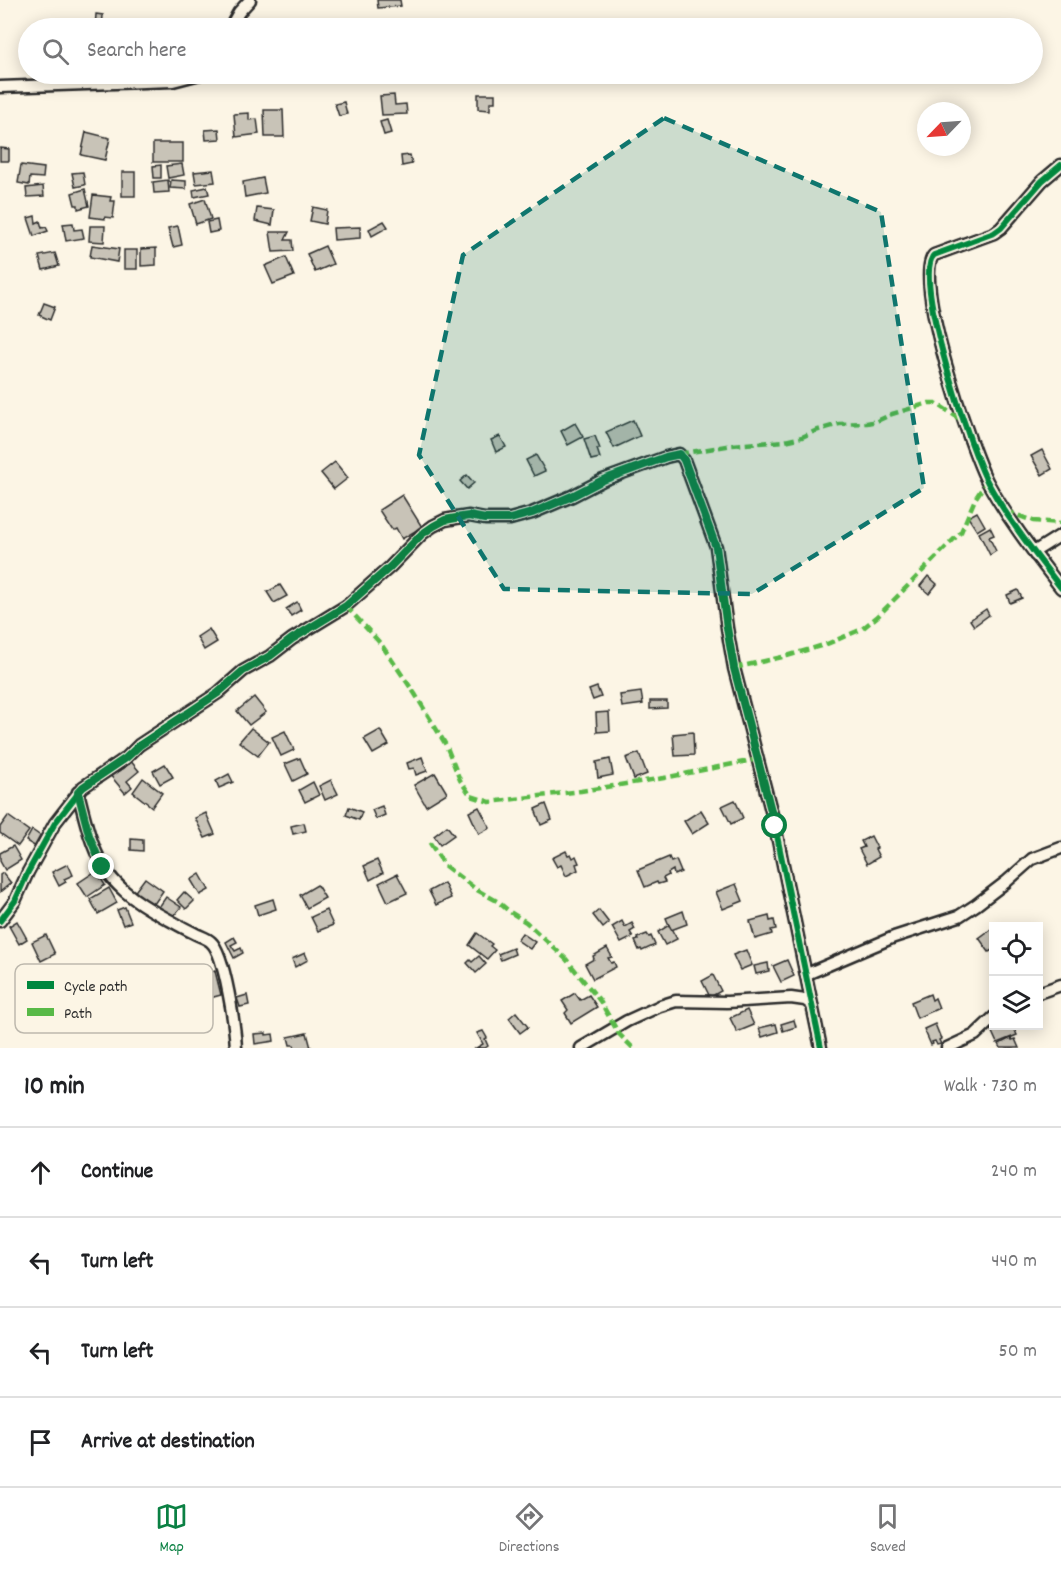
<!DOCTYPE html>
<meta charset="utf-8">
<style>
body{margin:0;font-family:Dekko,sans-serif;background:#f6f6f6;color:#202124}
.controls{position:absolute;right:18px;bottom:18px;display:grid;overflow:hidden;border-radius:0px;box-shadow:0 3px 15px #0003}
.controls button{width:54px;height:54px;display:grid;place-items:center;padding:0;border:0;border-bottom:2px solid #e0e0e0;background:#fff;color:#202124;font:30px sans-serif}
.compass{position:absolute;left:917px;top:102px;width:54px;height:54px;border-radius:50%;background:#fff;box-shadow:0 3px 15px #0003;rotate:245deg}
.stop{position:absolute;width:18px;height:18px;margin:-14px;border:4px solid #0b8043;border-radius:50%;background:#fff}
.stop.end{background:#0b8043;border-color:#fff;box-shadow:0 2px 6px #0008}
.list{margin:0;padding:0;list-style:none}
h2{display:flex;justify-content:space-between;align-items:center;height:78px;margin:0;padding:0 24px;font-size:26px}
h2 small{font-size:20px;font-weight:400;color:#757577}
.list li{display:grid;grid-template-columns:39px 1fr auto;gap:18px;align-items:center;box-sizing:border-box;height:90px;padding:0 24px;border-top:2px solid #e0e0e0}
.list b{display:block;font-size:22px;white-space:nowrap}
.list em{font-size:20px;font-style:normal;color:#757577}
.icon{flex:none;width:33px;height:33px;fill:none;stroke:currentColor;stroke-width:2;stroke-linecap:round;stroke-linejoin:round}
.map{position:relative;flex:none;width:1061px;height:1048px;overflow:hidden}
.search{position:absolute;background:#fff;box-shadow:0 3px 15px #0003;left:18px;right:18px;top:18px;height:66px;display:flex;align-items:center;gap:15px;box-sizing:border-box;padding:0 21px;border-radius:33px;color:#757577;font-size:22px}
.sheet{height:438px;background:#fff}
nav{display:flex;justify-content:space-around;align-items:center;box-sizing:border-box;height:84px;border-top:2px solid #e0e0e0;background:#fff;font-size:16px;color:#757577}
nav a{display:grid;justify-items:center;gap:3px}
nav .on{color:#0b8043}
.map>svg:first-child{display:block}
.building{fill:#c8c3b7;stroke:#2b2b2b;stroke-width:1.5}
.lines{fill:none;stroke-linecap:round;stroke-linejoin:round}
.minor-casing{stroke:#2b2b2b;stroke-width:15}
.minor{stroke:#fcf5e5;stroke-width:10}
.quiet{stroke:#58b947;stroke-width:4.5;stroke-dasharray:9 4.5;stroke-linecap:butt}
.cycleway-casing{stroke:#fcf5e5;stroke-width:10}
.cycleway{stroke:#00873e;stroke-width:6}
.route{stroke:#0b8043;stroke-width:8}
.marked{fill:#0f766e;fill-opacity:0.2;stroke:#0f766e;stroke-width:4.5;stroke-dasharray:12 8;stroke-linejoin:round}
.key{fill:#fcf5e5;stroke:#bdb8ad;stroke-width:1.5}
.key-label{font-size:16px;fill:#2b2b2b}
</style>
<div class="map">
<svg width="1061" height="1048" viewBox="0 0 1061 1048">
<rect width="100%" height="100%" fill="#fcf5e5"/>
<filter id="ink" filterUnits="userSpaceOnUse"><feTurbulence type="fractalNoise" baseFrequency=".0167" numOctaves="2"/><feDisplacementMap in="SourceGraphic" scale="12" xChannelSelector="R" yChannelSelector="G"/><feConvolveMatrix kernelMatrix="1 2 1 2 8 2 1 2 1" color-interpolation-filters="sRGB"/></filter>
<g filter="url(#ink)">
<g class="building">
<path d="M 377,0 L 400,0 L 401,6 L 378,8 Z"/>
<path d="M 96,14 L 103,15 L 102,28 L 95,28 Z"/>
<path d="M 478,94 L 495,94 L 495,102 L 490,102 L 490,110 L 478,109 Z"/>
<path d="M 394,95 L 395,105 L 406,104 L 407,114 L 382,115 L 380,96 Z"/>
<path d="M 344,102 L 347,114 L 339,116 L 335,104 Z"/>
<path d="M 264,110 L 283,110 L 284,137 L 265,137 Z"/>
<path d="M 249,113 L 249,120 L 257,119 L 259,134 L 236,137 L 234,114 Z"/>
<path d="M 387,120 L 391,133 L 384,135 L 380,122 Z"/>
<path d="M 219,129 L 220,139 L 206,140 L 205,130 Z"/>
<path d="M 86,132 L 110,138 L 105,160 L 81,155 Z"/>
<rect x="153" y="143" width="30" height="19"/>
<path d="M 0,148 L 9,149 L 9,161 L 0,161 Z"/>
<path d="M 410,155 L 412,164 L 402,166 L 401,156 Z"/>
<path d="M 182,164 L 184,175 L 168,178 L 166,166 Z"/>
<path d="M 21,165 L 44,168 L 43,178 L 30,177 L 29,185 L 18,183 Z"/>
<path d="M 161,165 L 161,178 L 154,178 L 153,166 Z"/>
<path d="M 213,170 L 215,182 L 196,184 L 194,172 Z"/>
<path d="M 83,172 L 85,185 L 75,187 L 72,173 Z"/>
<rect x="122" y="172" width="13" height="24"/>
<path d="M 263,178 L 266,193 L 245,197 L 243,182 Z"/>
<path d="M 168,180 L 169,192 L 154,193 L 153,182 Z"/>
<path d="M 171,180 L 186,181 L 186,189 L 170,188 Z"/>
<path d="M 43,186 L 44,196 L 27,197 L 26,188 Z"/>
<path d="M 207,187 L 209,194 L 194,197 L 193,190 Z"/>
<path d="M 85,189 L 89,206 L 78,209 L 78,205 L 75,205 L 72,193 Z"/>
<path d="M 93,195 L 111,197 L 110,201 L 115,201 L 113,218 L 105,217 L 105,219 L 90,217 Z"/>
<path d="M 205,199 L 211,219 L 196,224 L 190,204 Z"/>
<path d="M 313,207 L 327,210 L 325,224 L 310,221 Z"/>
<path d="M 257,208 L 274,210 L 272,225 L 255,221 Z"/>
<path d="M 35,216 L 36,223 L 40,221 L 42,228 L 46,227 L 48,231 L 34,236 L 28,218 Z"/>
<path d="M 217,220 L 219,231 L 209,233 L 207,222 Z"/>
<path d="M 384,221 L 388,227 L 372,236 L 369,229 Z"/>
<path d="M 73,223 L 74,230 L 82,229 L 84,238 L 66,241 L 63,224 Z"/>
<path d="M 90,226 L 105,226 L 104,242 L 89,241 Z"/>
<path d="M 178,226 L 182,245 L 173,247 L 168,228 Z"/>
<path d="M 360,227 L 360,238 L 334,240 L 333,228 Z"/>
<path d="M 270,232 L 289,232 L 285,240 L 292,240 L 293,251 L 273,252 Z"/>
<path d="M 92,245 L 119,249 L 117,262 L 90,257 Z"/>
<path d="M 325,246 L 333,264 L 315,272 L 307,254 Z"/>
<path d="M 156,248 L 156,265 L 141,266 L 141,249 Z"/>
<rect x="124" y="250" width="13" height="19"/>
<path d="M 55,253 L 59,266 L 43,270 L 39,256 Z"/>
<path d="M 286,257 L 294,276 L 273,284 L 265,266 Z"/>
<path d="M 44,303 L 55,307 L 50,320 L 39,315 Z"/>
<path d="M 633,420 L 640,436 L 614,448 L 606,432 Z"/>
<path d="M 575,423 L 583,437 L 568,445 L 561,431 Z"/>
<path d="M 500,436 L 506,447 L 496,452 L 491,440 Z"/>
<path d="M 595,436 L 600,449 L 597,449 L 600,458 L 591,460 L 584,439 Z"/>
<path d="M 1042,450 L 1052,469 L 1042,475 L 1031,456 Z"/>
<path d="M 536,455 L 545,471 L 534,476 L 526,460 Z"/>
<path d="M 335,462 L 348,478 L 334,489 L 321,473 Z"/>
<path d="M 467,475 L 474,483 L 467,489 L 460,481 Z"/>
<path d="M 402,495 L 422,527 L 402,539 L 396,528 L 392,530 L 379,510 Z"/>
<path d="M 977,512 L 985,526 L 977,531 L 968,517 Z"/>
<path d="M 990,527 L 994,535 L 989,537 L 996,551 L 990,555 L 979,533 Z"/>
<path d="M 928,576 L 937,584 L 929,594 L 920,586 Z"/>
<path d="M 280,585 L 287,596 L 274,603 L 267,592 Z"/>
<path d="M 1018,590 L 1022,598 L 1010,603 L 1007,595 Z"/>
<path d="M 297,602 L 301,610 L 291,616 L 286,609 Z"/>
<path d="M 986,609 L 989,615 L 974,626 L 970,620 Z"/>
<path d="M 209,629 L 217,642 L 204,650 L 197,637 Z"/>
<path d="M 597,687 L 601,697 L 593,700 L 589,690 Z"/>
<path d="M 641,692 L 643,704 L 622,707 L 620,695 Z"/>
<path d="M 254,697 L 266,712 L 249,725 L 237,711 Z"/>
<path d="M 650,701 L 667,701 L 667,708 L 650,709 Z"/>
<path d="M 609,712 L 610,731 L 597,732 L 596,713 Z"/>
<path d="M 251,728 L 269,742 L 258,756 L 239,742 Z"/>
<path d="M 380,730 L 389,745 L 373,754 L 364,739 Z"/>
<path d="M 285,731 L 294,750 L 281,756 L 272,737 Z"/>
<path d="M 693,732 L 694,755 L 675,756 L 673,734 Z"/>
<path d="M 639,753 L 647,774 L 634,779 L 626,758 Z"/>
<path d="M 422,757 L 427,771 L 416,775 L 414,768 L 409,769 L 407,763 Z"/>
<path d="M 300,758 L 307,774 L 293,781 L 285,764 Z"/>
<path d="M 129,759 L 139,771 L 127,781 L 132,787 L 125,793 L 110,775 Z"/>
<path d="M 610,759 L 613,775 L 598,778 L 596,762 Z"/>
<path d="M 165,764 L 173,777 L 160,784 L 153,771 Z"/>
<path d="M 435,773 L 447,793 L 426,806 L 414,785 Z"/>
<path d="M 229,774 L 233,782 L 219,788 L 216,781 Z"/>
<path d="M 143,778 L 162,793 L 152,807 L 133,792 Z"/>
<path d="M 331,780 L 338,794 L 325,800 L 319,786 Z"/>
<path d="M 313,782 L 319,795 L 305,802 L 299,790 Z"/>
<path d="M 735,800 L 743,818 L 731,824 L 722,806 Z"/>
<path d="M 546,804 L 552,820 L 541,825 L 535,809 Z"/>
<path d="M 382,806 L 385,815 L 376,819 L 372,810 Z"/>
<path d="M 349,807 L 362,812 L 359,820 L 346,815 Z"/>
<path d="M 479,807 L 490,828 L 479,834 L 469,812 Z"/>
<path d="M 701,810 L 709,823 L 692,834 L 684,821 Z"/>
<path d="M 206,813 L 215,834 L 205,838 L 195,818 Z"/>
<path d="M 8,816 L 29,831 L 18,846 L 0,833 L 0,827 Z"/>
<path d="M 304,823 L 306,831 L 293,834 L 291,826 Z"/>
<path d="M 447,826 L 454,835 L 440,845 L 434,836 Z"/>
<path d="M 32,830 L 42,837 L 36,847 L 26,841 Z"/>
<path d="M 871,836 L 877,848 L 875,849 L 879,857 L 867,864 L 859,849 L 864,847 L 861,841 Z"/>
<path d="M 131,839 L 143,840 L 143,851 L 131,850 Z"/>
<path d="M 13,846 L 21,860 L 5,870 L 0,861 L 0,853 Z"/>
<path d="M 566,851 L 568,855 L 571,854 L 573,858 L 576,856 L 579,863 L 576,864 L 578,870 L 566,876 L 561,865 L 557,867 L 552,858 Z"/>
<path d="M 669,857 L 671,862 L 676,860 L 681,872 L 674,875 L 673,870 L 668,873 L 669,875 L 663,878 L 665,882 L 658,884 L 657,882 L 645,887 L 638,870 Z"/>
<path d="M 377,860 L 383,873 L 370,880 L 364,866 Z"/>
<path d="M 68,864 L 73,875 L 64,879 L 66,882 L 59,886 L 52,872 Z"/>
<path d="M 96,871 L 105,885 L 87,897 L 78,883 Z"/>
<path d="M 3,873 L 11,883 L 0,892 L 0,875 Z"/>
<path d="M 200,874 L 209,890 L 200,895 L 191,880 Z"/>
<path d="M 397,874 L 407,893 L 388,902 L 379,883 Z"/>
<path d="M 145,878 L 163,891 L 152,907 L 133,894 Z"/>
<path d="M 444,883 L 451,898 L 436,905 L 429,891 Z"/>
<path d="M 736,884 L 743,901 L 723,909 L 716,892 Z"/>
<path d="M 317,885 L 325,898 L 307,908 L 300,895 Z"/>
<path d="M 109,888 L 117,903 L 98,914 L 90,899 Z"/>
<path d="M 184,892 L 194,901 L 186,909 L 177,900 Z"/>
<path d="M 166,897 L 181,907 L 173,917 L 159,907 Z"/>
<path d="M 273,899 L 276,909 L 258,915 L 255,905 Z"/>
<path d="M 125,907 L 131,922 L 123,925 L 117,910 Z"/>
<path d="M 326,910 L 333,925 L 318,931 L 311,917 Z"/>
<path d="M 599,910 L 609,923 L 603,928 L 593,915 Z"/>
<path d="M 683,911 L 687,924 L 671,930 L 666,918 Z"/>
<path d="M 769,916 L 770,921 L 774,920 L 776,929 L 771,930 L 772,934 L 755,939 L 750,921 Z"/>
<path d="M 17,921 L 27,939 L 19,944 L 9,926 Z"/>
<path d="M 622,921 L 625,927 L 632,923 L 635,929 L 630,932 L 633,937 L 621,943 L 612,927 Z"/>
<path d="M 669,925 L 677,939 L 665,945 L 658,932 Z"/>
<path d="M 994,927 L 994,949 L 989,952 L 979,938 Z"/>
<path d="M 477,933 L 492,944 L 490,946 L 495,950 L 487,959 L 469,945 Z"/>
<path d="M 522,933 L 535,942 L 530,949 L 517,940 Z"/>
<path d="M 647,934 L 649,937 L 651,936 L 655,945 L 642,951 L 641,949 L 639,950 L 635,941 L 638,940 L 637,938 Z"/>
<path d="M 46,935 L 55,954 L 41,961 L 32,942 Z"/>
<path d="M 234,937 L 237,942 L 231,945 L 235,951 L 241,948 L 243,953 L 234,958 L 226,942 Z"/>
<path d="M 513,948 L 515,954 L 501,960 L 498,954 Z"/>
<path d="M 607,948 L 612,957 L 608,958 L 611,963 L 614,962 L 616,967 L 593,979 L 585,964 L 594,959 L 593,956 Z"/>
<path d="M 746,950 L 752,965 L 740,970 L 733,955 Z"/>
<path d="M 305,953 L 308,960 L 295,967 L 292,959 Z"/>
<path d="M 479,956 L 486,964 L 476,973 L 467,963 L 470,960 L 472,962 Z"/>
<path d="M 787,960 L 794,976 L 781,982 L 773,966 Z"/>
<path d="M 768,963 L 769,971 L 756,974 L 754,966 Z"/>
<path d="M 215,971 L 221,995 L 210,998 L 203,975 Z"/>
<path d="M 713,975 L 721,991 L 710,997 L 702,981 Z"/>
<path d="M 575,993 L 580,1000 L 589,995 L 597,1007 L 571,1023 L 565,1013 L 568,1010 L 562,1001 Z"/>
<path d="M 930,994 L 932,1000 L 935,998 L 939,1008 L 917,1018 L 911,1002 Z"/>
<path d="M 247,995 L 249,1005 L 240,1007 L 237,998 Z"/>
<path d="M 747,1010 L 754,1025 L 737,1032 L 730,1018 Z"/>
<path d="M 516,1012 L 528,1027 L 520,1033 L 509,1018 Z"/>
<path d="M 794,1020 L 796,1027 L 783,1031 L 781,1024 Z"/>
<path d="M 776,1024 L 778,1032 L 762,1037 L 759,1028 Z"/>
<path d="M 935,1024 L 941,1039 L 939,1040 L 941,1044 L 937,1045 L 935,1041 L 932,1042 L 933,1044 L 931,1045 L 924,1029 Z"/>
<path d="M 1001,1026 L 1013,1026 L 1017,1035 L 997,1043 L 991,1030 Z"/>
<path d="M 483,1031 L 487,1038 L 485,1039 L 488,1046 L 485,1048 L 476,1048 L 483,1044 L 477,1033 Z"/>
<path d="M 266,1033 L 266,1035 L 273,1034 L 274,1041 L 255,1044 L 254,1034 Z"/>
<path d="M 307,1033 L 311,1048 L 295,1048 L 294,1045 L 290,1045 L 288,1037 Z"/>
<path d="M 1011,1038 L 1012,1040 L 1015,1039 L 1019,1048 L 1001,1048 L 999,1044 Z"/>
</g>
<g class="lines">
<defs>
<g id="minor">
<path d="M 230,28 L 239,12 L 250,0"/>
<path d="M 0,87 L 173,81 L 200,74"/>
<path d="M 1061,165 L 1042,181 L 1001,228 L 994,233 L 934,255 C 911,276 972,454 988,483 C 1009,521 1035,554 1061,588"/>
<path d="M 1035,555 L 1037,550 L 1061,535"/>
<path d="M 78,792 C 94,857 101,883 162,916 C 173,922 183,928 194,933 C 199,936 207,938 211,942 C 225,954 235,1028 236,1048"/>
<path d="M 0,921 L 15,901 L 28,872 L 55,823 L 83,787 L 126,758 L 139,745 L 218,693 L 243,671 L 270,656 L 292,639 L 346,606 L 390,567 L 422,534 L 433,526 L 445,520 L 456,518 L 469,516 L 485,519 L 510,519 L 532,513 L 572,496 L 603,480 L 666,457 L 679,454 L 684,460 L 716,547 L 727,628 L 734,668 L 775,826 L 821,1048"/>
<path d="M 807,974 L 894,937 L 959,916 L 976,905 L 1006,882 L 1032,859 L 1061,848"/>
<path d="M 1038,993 L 1061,985"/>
<path d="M 581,1048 L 627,1021 L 660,1006 L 676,1001 L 727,1002 L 791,998 L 805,1000 L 812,1005"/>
<path d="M 947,1048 L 975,1035 L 994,1017"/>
</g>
</defs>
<use href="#minor" class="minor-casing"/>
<use href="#minor" class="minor"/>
<g class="quiet">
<path d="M 679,454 L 732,445 L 785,441 L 802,437 L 815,431 L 839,424 L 867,423 L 877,421 L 892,414 L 929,403 L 936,403 L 963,421"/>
<path d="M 1006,511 L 1033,521 L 1061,523"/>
<path d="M 346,606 L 381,644 L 415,694 L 446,745 L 460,780 L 471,796 L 490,802 L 581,791 L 664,778 L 758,759"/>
<path d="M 734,668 L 787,656 L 827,644 L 862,629 L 878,616 L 961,532 L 975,499 L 987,481"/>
<path d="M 430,843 L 445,866 L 477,890 L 497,901 L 510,912 L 526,922 L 566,959 L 600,1001 L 619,1034 L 633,1048"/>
</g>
<defs>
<g id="cycleway">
<path d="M 1061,165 L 1042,181 L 1001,228 L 994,233 L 934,255 C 911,276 972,454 988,483 C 1009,521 1035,554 1061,588"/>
<path d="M 0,921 L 15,901 L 28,872 L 55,823 L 83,787 L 126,758 L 139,745 L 218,693 L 243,671 L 270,656 L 292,639 L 346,606 L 390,567 L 422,534 L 433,526 L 445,520 L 456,518 L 469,516 L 485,519 L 510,519 L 532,513 L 572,496 L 603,480 L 666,457 L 679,454 L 684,460 L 716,547 L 727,628 L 734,668 L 775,826 L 821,1048"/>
</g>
</defs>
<use href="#cycleway" class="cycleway-casing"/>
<use href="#cycleway" class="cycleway"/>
</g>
</g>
<g class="lines" filter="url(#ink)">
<path class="route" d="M 102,867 L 89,835 L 78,792 L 83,787 L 126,758 L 139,746 L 218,693 L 243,671 L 270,656 L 292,639 L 346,606 L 390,567 L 422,534 L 434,526 L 445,520 L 456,518 L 469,516 L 485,519 L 510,519 L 532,513 L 572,496 L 603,480 L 666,457 L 680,454 L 684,460 L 716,547 L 727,628 L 734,668 L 775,826"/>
</g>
<path class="marked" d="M 664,118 L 881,212 L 924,488 L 752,594 L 504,589 L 419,455 L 463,255 Z"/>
<rect x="15" y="964" width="198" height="69" rx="9" class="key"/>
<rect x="27" y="981" width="27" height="8" fill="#00873e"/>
<rect x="27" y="1008" width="27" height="8" fill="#58b947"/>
<g class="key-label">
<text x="64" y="991">Cycle path</text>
<text x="64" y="1018">Path</text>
</g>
</svg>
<div class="controls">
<button><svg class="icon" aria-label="locate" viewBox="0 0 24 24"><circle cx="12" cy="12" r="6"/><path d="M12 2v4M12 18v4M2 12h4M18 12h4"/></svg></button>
<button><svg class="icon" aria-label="layers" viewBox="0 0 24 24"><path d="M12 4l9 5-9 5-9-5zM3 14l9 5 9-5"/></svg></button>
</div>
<svg class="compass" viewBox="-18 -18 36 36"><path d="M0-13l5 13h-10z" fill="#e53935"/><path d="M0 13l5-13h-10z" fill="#757577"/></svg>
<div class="stop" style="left:775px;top:826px"></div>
<div class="stop end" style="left:102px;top:867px"></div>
<div class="search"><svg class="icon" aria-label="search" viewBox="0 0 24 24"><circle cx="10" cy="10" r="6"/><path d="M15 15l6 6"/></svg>Search here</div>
</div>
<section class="sheet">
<h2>10 min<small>Walk · 730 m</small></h2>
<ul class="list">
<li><svg class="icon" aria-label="ahead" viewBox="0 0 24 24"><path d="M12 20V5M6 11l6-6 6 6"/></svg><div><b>Continue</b></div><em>240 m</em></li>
<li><svg class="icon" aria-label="left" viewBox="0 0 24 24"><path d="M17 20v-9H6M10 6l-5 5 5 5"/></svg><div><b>Turn left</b></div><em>440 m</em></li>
<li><svg class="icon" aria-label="left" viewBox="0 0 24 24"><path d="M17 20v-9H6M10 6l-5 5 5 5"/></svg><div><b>Turn left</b></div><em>50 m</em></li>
<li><svg class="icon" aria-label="arrive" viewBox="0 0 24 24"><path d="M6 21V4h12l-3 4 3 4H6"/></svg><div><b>Arrive at destination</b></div></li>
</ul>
</section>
<nav>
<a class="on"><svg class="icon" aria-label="map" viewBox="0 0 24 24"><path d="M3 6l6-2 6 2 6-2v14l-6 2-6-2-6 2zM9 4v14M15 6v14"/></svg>Map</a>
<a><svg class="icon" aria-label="directions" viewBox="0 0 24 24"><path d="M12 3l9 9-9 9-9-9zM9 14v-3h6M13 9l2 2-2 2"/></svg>Directions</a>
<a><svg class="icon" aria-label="saved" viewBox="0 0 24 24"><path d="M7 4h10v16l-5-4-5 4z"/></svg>Saved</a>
</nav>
